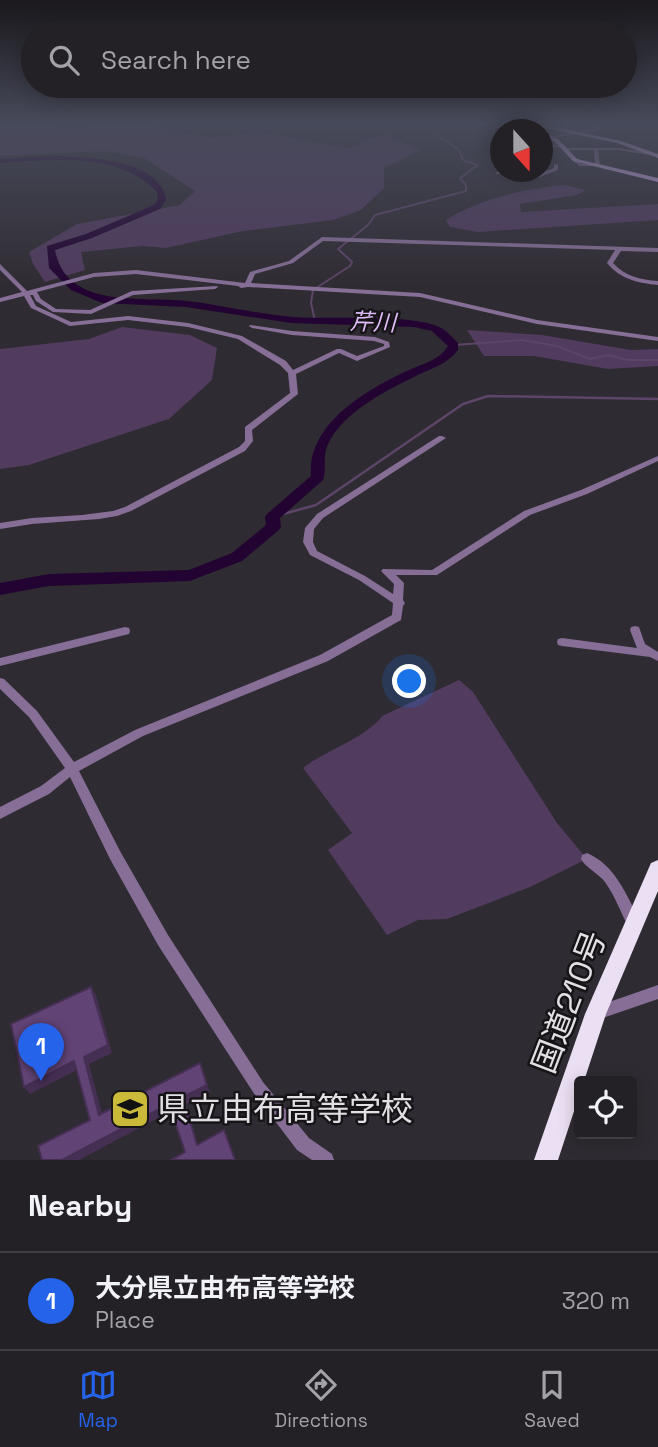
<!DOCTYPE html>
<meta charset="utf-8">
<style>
body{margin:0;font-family:"Space Grotesk","Noto Sans JP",sans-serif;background:#2b282e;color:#f1f3f6}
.controls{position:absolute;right:21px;bottom:21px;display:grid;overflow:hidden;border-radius:7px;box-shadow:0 4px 18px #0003}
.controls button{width:63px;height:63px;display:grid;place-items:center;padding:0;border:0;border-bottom:2px solid #403e43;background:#232026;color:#f1f3f6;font:35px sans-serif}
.compass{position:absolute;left:490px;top:119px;width:63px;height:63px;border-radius:50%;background:#232026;box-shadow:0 4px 18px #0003;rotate:159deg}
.you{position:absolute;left:410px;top:682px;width:24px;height:24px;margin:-18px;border:5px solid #fff;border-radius:50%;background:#1a73e8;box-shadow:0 0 0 10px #1a73e833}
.badge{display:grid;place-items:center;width:46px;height:46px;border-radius:50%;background:#2563eb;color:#fff;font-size:23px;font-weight:700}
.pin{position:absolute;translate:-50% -58px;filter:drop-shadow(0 2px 4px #0008)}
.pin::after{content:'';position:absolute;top:37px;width:24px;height:21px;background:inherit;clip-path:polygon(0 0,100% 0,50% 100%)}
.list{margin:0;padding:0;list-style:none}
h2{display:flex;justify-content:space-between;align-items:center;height:91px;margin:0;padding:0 28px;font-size:30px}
h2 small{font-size:23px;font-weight:400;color:#a3a3a7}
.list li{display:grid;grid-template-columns:46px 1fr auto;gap:21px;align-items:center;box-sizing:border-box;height:98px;padding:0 28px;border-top:2px solid #403e43}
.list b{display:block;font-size:26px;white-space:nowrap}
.list p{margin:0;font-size:23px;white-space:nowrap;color:#a3a3a7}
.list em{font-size:23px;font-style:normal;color:#a3a3a7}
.icon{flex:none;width:38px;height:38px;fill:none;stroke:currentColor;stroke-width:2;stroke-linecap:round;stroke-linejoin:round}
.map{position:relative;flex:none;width:658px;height:1160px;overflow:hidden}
.search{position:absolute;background:#232026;box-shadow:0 4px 18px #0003;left:21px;right:21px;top:21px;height:77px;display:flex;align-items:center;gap:18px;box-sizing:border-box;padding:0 24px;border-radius:38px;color:#a3a3a7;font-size:26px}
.sheet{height:189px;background:#232026}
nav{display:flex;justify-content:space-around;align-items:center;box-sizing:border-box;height:98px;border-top:2px solid #403e43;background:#232026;font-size:19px;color:#a3a3a7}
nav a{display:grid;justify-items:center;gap:4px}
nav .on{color:#2563eb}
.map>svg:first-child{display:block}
.green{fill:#513b5f}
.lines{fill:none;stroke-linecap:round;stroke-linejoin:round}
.stream-far1{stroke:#5c4568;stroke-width:2}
.stream{stroke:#5c4568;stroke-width:2.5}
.river{fill:#220332;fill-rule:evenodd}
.minor{fill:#866e96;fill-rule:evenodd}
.major{fill:#dbb3f6;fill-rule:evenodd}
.highway{fill:#ebdff3;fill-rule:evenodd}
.shaded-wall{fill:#452f53}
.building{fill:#624376;stroke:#452f53;stroke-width:2}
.labels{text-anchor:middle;stroke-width:5;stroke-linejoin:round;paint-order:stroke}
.far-water-label{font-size:23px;font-style:italic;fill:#e1bcfb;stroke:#161417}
.near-street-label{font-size:32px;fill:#e3e0e5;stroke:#161417}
.near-poi-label{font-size:32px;fill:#e3e0e5;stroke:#161417;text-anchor:start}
</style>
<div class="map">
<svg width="658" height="1160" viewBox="0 0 658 1160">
<rect width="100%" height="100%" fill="#2f2b32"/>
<g class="green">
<path d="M 0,125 L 51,125 L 70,129 L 91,125 L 152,125 L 208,138 L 260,132 L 345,148 L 362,146 L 360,140 L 386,135 L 420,150 L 384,168 L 384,188 L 361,210 L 333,220 L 243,231 L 166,248 L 142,246 L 81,252 L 85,270 L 45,282 L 33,264 L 29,252 L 77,224 L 180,205 L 195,191 L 144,158 L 106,151 L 0,156 Z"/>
<path d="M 565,185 L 586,190 L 577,195 L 520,204 L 521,212 L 658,204 L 658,220 L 478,232 L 450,227 L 446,220 C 482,198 523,189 565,185 Z"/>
<path d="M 122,327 L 190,335 L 217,348 L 212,380 L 169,419 L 29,465 L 0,469 L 0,349 L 89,339 Z"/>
<path d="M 467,330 L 542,335 L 631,350 L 658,349 L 658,366 L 608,369 L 534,356 L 484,356 Z"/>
<path d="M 459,680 L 473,692 L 557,823 L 587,859 L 530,887 L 447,919 L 418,920 L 387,935 L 328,850 L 352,833 L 303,768 C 326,750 366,738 382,716 Z"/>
</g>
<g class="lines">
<g class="stream-far1">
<path d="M 315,321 L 311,303 L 313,290 L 350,266 L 352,262 L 338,249 L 368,225 L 375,215 L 466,191 L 466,185 L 460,178 L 478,165 L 463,160 L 459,150 L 434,133 L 433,125"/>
<path d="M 454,345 L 522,340 L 557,346 L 590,359 L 608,355 L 627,360 L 658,360"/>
</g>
<path class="stream" d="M 272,517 L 316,505 L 463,404 L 488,396 L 658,399"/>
<path class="river" d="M 52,156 C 84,157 161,158 166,200 L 160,209 L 92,238 L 55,250 C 66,310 142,296 187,301 C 222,305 257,314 293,317 C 333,320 402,313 437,326 C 445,329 452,337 458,343 L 458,350 C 446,366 428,369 412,378 C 383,392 343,413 328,444 C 322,456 327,469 323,480 L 280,518 L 281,527 L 279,530 L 242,561 L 190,581 L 49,586 L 0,595 L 0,583 L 49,574 L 189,570 L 232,553 L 266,525 L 265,517 L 267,514 L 311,476 C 307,424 366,390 407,371 C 422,364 440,360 448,346 L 432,331 L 414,327 L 291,323 L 186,307 L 102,303 L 71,290 L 49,268 L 47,246 L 86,234 L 154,205 L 158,200 L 157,192 C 119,151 50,160 0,163 L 0,159 Z"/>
<g class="minor">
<path d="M 596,125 L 600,125 L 600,130 L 551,138 L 549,137 L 596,128 Z"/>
<path d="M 551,145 L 564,146 L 562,147 L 549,147 Z"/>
<path d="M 565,148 L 618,148 L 658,154 L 658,156 L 618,150 L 598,150 L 600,166 L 580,166 L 573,161 L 573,159 L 577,159 L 581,164 L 595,164 L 594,150 L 563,150 Z"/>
<path d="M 554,164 L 558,165 L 558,170 L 531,180 L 526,179 L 554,168 Z"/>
<path d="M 498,170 L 502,172 L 500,174 L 496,174 Z"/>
<path d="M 322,237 L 658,248 L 658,252 L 621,251 L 613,263 C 625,276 640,280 658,281 L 658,285 C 638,283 620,279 607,263 L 615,250 L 323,241 L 293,263 L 255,274 L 251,283 L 420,293 L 537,320 L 658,337 L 658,341 L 537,324 L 420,297 L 248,287 L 241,288 L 238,286 L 136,274 L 94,277 L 37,292 L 41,299 L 56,309 L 90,310 L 132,291 L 217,286 L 218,287 L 215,289 L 133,295 L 91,314 L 53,312 L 36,301 L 33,295 L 30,295 L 36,306 L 71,322 L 128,316 L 188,323 L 242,336 L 286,361 L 293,370 L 337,349 L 341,349 L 357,356 L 384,346 L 384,344 L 374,341 L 292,335 L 252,328 L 249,326 L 250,325 L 292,331 L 375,337 L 389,342 L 390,347 L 357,361 L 339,353 L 296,374 L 298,394 L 252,430 L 253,441 L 245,451 L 131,511 L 117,516 L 99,519 L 32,524 L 0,529 L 0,523 L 32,518 L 82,515 L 113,511 L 125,507 L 239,447 L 245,441 L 245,427 L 290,393 L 288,373 L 280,365 L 238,339 L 188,327 L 128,320 L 70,326 L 31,308 L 24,296 L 0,302 L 0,298 L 22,292 L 0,270 L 0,264 L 27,291 L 94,273 L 136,270 L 245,283 L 250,272 L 289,261 Z"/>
<path d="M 439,436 L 442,436 L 446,438 L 323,518 L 314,529 L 313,542 L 317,551 L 365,576 L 393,594 L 394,584 L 381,571 L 383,569 L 432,570 L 524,511 L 581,490 L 658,456 L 658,461 L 587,494 L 530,515 L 437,575 L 396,575 L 404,583 L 403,600 L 405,603 L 403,606 L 401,620 L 328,661 L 143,736 L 79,771 L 120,851 L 168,935 L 263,1082 L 309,1138 L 332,1154 L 334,1160 L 312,1160 L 297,1150 L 253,1092 L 158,945 L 110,859 L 70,777 L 49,794 L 0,819 L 0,807 L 41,786 L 65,768 L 29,717 L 0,689 L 0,678 L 4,679 L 37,711 L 74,762 L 135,730 L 320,655 L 392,615 L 393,603 L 359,580 L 310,555 L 303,542 L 305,528 L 317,514 Z"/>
<path d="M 635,626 L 639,627 L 645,644 L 658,652 L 658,661 L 650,657 L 562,646 L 558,645 L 557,642 L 558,639 L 562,638 L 637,648 L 630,630 L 631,627 Z"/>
<path d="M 125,627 L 129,628 L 130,631 L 129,634 L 0,666 L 0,658 Z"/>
<path d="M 587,853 C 615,865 625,893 639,918 L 641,923 L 639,928 L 634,930 L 629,928 C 621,913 615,896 605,882 C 598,873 586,868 581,859 L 582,855 Z"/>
<path d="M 658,985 L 658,999 L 597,1020 L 592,1018 L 590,1013 L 592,1008 Z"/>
</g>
<g class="major">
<path d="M 532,125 L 545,125 L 621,141 L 658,154 L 658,158 L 617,143 Z"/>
<path d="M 542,131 L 559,140 L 577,159 L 658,178 L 658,182 L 573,161 L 555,142 L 542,136 Z"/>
</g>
<path class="highway" d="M 658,860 L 658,891 L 606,1014 L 584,1081 L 579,1081 L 579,1096 L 558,1160 L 534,1160 L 585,1014 L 651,863 Z"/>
</g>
<g class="shaded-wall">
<path d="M 91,987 L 96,995 L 112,1053 L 89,1064 L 104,1121 L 99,1115 L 84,1057 Z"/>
<path d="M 74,1061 L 79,1069 L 30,1094 L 24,1087 Z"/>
<path d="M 207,1085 L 210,1092 L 186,1104 L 200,1151 L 183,1097 Z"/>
<path d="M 169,1104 L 173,1110 L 79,1160 L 62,1160 Z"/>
</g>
<path class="building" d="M 91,987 L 108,1045 L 84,1057 L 99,1115 L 200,1063 L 207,1085 L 183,1097 L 197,1145 L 224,1130 L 235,1160 L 171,1160 L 185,1152 L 169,1104 L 62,1160 L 42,1160 L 38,1146 L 90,1120 L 74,1061 L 24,1087 L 11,1024 Z"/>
<linearGradient id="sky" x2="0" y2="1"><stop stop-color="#1a181c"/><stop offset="0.43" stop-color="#474a5a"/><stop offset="1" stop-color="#474a5a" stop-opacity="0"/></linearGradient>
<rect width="658" height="288" fill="url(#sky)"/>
<defs>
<symbol id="school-square" viewBox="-11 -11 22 22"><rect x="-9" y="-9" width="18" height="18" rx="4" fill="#cbba39" stroke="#161417"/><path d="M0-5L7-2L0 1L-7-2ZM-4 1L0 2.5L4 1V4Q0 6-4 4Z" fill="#111"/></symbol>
</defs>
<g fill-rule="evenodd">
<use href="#school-square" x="108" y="1087" width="44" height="44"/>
</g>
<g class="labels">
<g class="far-water-label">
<text transform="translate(373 322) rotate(2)" y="8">芹川</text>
</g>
<g class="near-street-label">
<text transform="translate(569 1002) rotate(-69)" y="11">国道210号</text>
</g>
<g class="near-poi-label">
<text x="157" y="1120">県立由布高等学校</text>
</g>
</g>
</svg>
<div class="controls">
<button><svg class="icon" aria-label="locate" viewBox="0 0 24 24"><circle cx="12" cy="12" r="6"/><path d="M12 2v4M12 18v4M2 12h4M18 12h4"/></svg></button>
</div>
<svg class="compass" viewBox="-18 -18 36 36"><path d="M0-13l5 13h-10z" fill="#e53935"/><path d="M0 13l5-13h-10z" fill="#a3a3a7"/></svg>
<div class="you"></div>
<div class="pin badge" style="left:41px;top:1081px">1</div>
<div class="search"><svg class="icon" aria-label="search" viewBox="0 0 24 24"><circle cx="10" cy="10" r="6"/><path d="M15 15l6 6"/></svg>Search here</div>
</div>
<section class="sheet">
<h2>Nearby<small></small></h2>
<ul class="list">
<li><span class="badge">1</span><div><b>大分県立由布高等学校</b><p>Place</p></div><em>320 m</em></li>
</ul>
</section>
<nav>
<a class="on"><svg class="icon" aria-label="map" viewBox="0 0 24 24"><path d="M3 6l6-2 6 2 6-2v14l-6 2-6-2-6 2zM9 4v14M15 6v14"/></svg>Map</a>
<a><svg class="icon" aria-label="directions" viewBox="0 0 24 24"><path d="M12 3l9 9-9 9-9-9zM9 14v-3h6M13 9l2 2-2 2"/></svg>Directions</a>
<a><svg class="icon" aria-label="saved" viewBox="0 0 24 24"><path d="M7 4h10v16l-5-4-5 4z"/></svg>Saved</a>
</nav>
